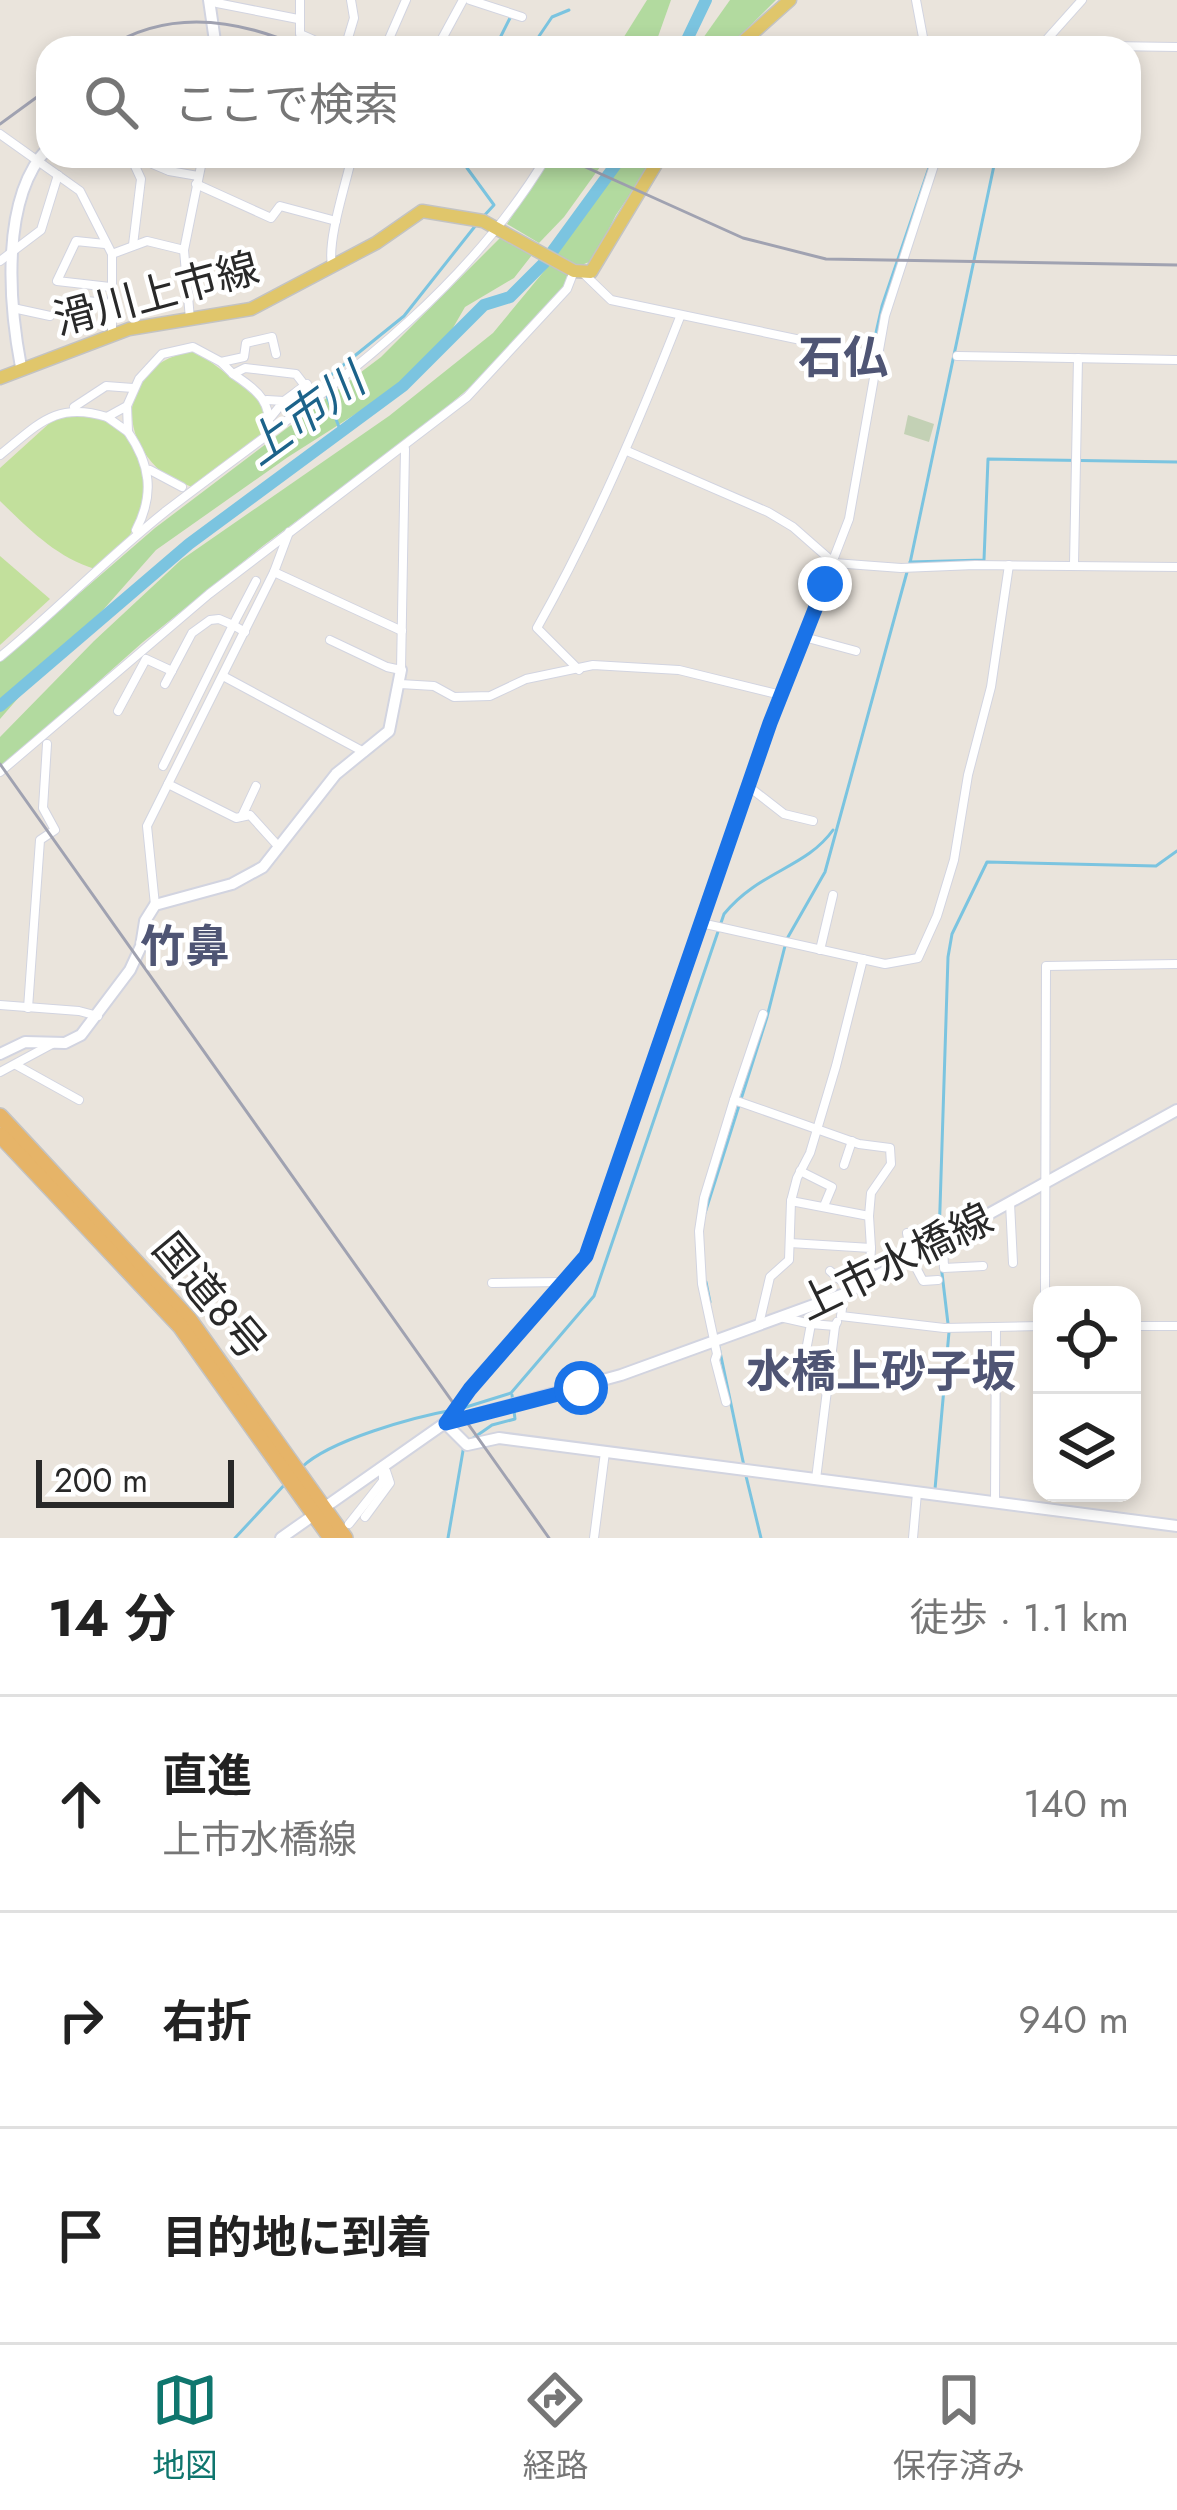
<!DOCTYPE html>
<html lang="ja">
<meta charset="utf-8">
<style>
body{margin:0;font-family:Jost,"Noto Sans JP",sans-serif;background:#f6f6f6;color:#222}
.controls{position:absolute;right:36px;bottom:36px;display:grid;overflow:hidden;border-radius:24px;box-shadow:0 6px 18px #0003}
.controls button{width:108px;height:108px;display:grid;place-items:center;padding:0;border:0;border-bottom:3px solid #e0e0e0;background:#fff;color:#222;font:60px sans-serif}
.scale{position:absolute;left:36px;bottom:30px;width:198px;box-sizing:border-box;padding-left:12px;border:6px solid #292929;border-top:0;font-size:33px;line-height:42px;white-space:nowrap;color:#292929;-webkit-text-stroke:9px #fff;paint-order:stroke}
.stop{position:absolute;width:36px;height:36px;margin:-27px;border:9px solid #1a73e8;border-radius:50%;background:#fff}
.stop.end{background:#1a73e8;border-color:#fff;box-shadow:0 3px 12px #0008}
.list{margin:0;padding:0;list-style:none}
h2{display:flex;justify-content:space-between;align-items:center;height:156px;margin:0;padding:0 48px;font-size:51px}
h2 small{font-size:39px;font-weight:400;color:#767676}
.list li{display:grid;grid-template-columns:78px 1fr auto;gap:36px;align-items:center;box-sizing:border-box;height:216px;padding:0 48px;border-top:3px solid #e0e0e0}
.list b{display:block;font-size:45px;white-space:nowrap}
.list p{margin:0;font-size:39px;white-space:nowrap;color:#767676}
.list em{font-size:39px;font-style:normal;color:#767676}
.icon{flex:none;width:66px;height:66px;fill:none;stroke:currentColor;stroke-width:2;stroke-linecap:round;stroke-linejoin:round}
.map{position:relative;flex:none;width:1177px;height:1538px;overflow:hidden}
.search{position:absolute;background:#fff;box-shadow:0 6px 18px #0003;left:36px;right:36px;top:36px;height:132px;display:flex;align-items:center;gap:30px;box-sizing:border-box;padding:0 42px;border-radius:36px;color:#767676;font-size:45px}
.sheet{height:804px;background:#fff}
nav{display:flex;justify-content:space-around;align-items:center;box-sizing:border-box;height:168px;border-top:3px solid #e0e0e0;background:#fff;font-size:33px;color:#767676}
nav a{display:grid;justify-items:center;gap:6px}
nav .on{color:#0f766e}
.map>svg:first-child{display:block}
.green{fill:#b2da9f}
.cemetery{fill:#c3d1b5}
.pitch{fill:#c2e09c}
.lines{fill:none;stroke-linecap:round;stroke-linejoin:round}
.stream{stroke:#7bc4e0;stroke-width:3}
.river{stroke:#7bc4e0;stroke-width:12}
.minor-casing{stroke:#d2d4e0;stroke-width:10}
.tertiary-casing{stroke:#d2d4e0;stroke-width:14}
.secondary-casing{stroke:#d2d4e0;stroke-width:14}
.primary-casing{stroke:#c3c3c3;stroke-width:15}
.trunk-casing{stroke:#c3c3c3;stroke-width:18}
.minor{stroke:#fff;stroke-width:8}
.tertiary{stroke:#fff;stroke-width:10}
.secondary{stroke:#fff;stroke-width:10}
.primary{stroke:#e0c66b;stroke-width:12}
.trunk{stroke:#e6b468;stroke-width:15}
.rail{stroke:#a0a2b1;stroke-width:3}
.route{stroke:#1a73e8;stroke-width:15}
.labels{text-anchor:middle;stroke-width:9;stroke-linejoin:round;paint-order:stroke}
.street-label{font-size:42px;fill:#292929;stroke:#fff}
.neighbourhood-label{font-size:45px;font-weight:bold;fill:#4f5574;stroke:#fff}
.water-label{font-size:45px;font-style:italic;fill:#1c638a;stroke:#fff}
</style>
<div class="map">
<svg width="1177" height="1538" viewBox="0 0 1177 1538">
<rect width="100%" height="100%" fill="#eae4dc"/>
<g class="green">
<path d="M 647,0 L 671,0 L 654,48 L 617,48 Z"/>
<path d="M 730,0 L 776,0 L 728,48 L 696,48 Z"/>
<path d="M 550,156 L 608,156 L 564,217 L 539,243 L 507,224 Z"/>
<path d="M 624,156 L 656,156 L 616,215 L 593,261 C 574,266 569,275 562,292 L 476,382 L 420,430 L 264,545 L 143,642 L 0,769 L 0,737 L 94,641 L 181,560 L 389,416 L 493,333 L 550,264 Z"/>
<path d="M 500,238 L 532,255 L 514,278 L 465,307 L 431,366 L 288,457 L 156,550 L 103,610 L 58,652 L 0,719 L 0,662 L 155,528 L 381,357 Z"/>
</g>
<path class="cemetery" d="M 908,415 L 934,424 L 929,442 L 904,434 Z"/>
<g class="pitch">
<path d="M 196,351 L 263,401 L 266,417 L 260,436 L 192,487 C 181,482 167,478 158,469 C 111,423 130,359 196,351 Z"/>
<path d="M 79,412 C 88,414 98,416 107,420 C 149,441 156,500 129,536 C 120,548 106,558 95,569 C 56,557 29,529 0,501 L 0,468 L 53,420 Z"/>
<path d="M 0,556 L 50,599 L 0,645 Z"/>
</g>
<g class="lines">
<g class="stream">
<path d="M 495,48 L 510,18"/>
<path d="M 531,48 L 552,17 L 569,10"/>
<path d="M 472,156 L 467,168 L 494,205 L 482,218"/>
<path d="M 873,346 L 882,306 L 933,156"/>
<path d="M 324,387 L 326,379 L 404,316 L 476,225"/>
<path d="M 327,396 L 341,432"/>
<path d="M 910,562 L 984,560 L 988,459 L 1177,462"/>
<path d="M 910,563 L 996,156"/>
<path d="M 788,937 L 825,872 L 907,572"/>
<path d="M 705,1213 L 767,1017 L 785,946"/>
<path d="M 939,1239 L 948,957 L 952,934 L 987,862 L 1156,866 L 1177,851"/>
<path d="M 706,1282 L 710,1302"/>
<path d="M 719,1347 L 744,1466"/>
<path d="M 463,1408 L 511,1393 L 594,1296 L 724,914 C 759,871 806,868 833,830"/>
<path d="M 472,1439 L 492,1425 L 515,1419 L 512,1395"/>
<path d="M 302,1467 C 330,1440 414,1417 453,1410"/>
<path d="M 746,1476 L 761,1538"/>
<path d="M 935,1489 L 949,1332 L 939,1248"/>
<path d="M 235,1538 L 287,1482"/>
<path d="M 448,1538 L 464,1445"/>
</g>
<g class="river">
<path d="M 683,48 L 706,0"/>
<path d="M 0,706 L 189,544 L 403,386 L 484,305 L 510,297 L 544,263 L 622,156"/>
</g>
<defs>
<g id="minor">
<path d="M 300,0 L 300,34 L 332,48"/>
<path d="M 470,0 L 522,17"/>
<path d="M 916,0 L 925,48"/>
<path d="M 217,3 L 298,19"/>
<path d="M 217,44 L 237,48"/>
<path d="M 1041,45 L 1177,47"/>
<path d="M 1040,47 L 1082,0"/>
<path d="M 261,48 L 281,48"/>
<path d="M 345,48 L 354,18 L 351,0"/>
<path d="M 385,48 L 406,0"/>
<path d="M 437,48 L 463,0"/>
<path d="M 0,134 L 80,191 L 112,254 L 112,334"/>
<path d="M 298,156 L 350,162"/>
<path d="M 196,184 L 271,218 L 280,206 L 336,221"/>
<path d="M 105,244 L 76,241 L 57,281 L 110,287"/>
<path d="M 133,245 L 141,179 L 135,166 L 136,157 L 169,171 L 198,176"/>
<path d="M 112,254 L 147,241 L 184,250"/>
<path d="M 0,261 L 41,230 L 58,175"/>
<path d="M 332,265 C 327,240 346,184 352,156"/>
<path d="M 584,274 L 611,300 L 877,356"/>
<path d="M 87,301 L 112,304"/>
<path d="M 13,308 L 50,316"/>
<path d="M 190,319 L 184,250 L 203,156"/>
<path d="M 957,356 L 1177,360"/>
<path d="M 233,374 L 221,362 L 244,357 L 246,343 L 272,337 L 276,354"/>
<path d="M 267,400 L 284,401 L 271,417"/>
<path d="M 284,401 L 307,384"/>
<path d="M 127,406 L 128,432 L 107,417 L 127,406 L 139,379 L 162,354 L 193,347 L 221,362"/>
<path d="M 74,407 L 106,386 L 133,388"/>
<path d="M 128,432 C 150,464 155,494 136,530"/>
<path d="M 269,436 C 272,402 260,392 233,374 L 245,368 L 296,374 L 316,400"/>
<path d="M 627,451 L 768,512 L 793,527 L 834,563 L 901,568 L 975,565 L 1177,567"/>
<path d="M 0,455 C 39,424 56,401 107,417"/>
<path d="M 150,470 L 182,487"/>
<path d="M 1074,564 L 1078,358"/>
<path d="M 274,572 L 402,631"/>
<path d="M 804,637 L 856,651"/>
<path d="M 330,640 L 387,667 L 401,670 L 405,449"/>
<path d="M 0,657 C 57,610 108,557 166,511 C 306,403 454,312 547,156"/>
<path d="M 579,670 L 537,628 C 594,527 638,424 680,317"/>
<path d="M 223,676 L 364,752"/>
<path d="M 165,684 L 192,633 L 210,620 L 219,619 L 233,625 L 256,581"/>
<path d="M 400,684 L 434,686 L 454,697 L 490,696 L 526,679 L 593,665 L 679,670 L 781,695"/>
<path d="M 118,711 L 146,659 L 172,671"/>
<path d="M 163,766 L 233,625 L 245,632"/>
<path d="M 0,772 L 209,594 L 467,397 L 567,289 L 574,271"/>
<path d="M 168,784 L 236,818 L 250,815 L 278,846"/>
<path d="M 748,786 L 784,814 L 813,821"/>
<path d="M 242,816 L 256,786"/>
<path d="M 155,905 L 147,826 L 274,572 L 289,532"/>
<path d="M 701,923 L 885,964 L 918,958 L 937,916 L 954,860 L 968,775 L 991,687 L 1009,565"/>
<path d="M 820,950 L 833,895"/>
<path d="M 0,1005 L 79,1011 L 98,1016"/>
<path d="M 28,1008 L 40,840 L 55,830 L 43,808 L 47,744"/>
<path d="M 16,1065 L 79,1100"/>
<path d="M 0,1072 L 52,1044"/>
<path d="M 734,1100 L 763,1014"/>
<path d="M 844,1165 L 852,1141"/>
<path d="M 800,1171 L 832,1187 L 824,1206"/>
<path d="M 791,1201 L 869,1216 L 871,1248"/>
<path d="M 1010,1203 L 1013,1263"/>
<path d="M 907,1233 L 912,1260 L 923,1281 L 938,1280"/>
<path d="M 943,1242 L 944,1268 L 983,1266"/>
<path d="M 790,1243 L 871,1248 L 869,1280"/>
<path d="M 830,1271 L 851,1289"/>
<path d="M 492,1283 L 563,1282"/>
<path d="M 844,1294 L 841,1316 L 944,1328 L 1042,1326"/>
<path d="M 1045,1295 L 1046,966 L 1177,964"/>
<path d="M 780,1317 L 811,1324 L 805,1356"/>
<path d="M 759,1324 L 770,1277 L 789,1260 L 791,1201 L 797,1178 L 810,1153 L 836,1066 L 863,959"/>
<path d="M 811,1324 L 835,1326 L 837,1322"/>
<path d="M 1132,1326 L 1177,1326"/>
<path d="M 726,1402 L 715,1360 L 717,1354 L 702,1284 L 699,1231 L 704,1198 L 734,1100 L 859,1144 L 890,1148 L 891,1164 L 871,1193 L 869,1216"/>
<path d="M 446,1422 L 586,1256 L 597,1231 L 770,723 L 849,519 L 885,316 L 937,156"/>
<path d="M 816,1479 L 835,1326"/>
<path d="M 995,1502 L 996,1327"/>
<path d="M 365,1517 L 390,1483 L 386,1471"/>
<path d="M 349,1524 L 383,1481 L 383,1466"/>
<path d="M 594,1538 L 605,1452"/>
<path d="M 913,1538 L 917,1493"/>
</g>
<g id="tertiary">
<path d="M 0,1054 L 25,1042 L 65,1043 L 81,1035 L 130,970 L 141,946 L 145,921 L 155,905 L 232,884 L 263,867 L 336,774 L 389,731 L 401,670"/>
<path d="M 445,1423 L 467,1445 L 499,1438 L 1177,1526"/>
</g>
<g id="secondary">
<path d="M 209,0 L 216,48"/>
<path d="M 21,367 C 9,304 0,198 48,148"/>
<path d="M 281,1538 L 445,1423 L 621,1375 L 844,1294 L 1177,1110"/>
</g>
<g id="primary">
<path d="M 736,48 L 790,0"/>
<path d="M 0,378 L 129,329 L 251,309 L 376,243 L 422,211 L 483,221 L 574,271 L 591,272 L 661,156"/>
</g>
<g id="trunk">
<path d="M 0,1116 L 189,1319 L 345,1538"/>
<path d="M 0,1135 L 180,1326 L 331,1538"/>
</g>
</defs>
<use href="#minor" class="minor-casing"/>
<use href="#tertiary" class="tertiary-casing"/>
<use href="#secondary" class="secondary-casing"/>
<use href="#primary" class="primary-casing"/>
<use href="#trunk" class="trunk-casing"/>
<use href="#minor" class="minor"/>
<use href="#tertiary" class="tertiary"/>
<use href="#secondary" class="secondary"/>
<use href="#primary" class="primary"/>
<use href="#trunk" class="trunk"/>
<g class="rail">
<path d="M 107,48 C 169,8 239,19 303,48"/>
<path d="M 0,124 L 48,89"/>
<path d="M 561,156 L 743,238 L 826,259 L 1177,265"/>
<path d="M 0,764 L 549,1538"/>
</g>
</g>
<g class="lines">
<path class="route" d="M 581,1388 L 446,1423 L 470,1389 L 586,1256 L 770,723 L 825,584"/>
</g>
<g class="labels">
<g class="street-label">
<text transform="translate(156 293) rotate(-15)" y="15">滑川上市線</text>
<text transform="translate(895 1261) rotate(-26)" y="15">上市水橋線</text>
<text transform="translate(210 1296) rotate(50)" y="15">国道8号</text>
</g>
<g class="neighbourhood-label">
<text x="843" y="373">石仏</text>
<text x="185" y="962">竹鼻</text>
<text x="881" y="1387">水橋上砂子坂</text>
</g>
<g class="water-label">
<text transform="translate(304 414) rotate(-36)" y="16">上市川</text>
</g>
</g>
</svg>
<div class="controls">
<button><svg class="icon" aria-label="locate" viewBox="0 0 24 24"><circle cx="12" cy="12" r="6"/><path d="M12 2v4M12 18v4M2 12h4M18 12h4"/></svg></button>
<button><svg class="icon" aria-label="layers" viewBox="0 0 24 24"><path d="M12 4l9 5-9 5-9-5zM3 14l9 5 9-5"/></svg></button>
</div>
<div class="scale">200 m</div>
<div class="stop" style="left:581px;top:1388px"></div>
<div class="stop end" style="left:825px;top:584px"></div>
<div class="search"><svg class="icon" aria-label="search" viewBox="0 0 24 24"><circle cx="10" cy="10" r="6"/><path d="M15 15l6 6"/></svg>ここで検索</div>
</div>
<section class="sheet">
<h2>14 分<small>徒歩 · 1.1 km</small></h2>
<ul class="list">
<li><svg class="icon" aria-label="ahead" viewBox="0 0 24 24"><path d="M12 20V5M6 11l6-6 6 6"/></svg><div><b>直進</b><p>上市水橋線</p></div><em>140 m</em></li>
<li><svg class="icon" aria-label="right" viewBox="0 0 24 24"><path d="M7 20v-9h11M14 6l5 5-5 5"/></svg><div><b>右折</b></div><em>940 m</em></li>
<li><svg class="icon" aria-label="arrive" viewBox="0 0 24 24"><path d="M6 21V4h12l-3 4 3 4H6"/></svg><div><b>目的地に到着</b></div></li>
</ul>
</section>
<nav>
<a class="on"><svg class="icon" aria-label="map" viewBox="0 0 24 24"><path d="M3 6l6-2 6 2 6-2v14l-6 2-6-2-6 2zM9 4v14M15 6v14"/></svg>地図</a>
<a><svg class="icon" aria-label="directions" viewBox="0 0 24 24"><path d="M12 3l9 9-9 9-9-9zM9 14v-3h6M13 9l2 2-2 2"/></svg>経路</a>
<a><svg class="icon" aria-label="saved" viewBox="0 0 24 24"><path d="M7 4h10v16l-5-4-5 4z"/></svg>保存済み</a>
</nav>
